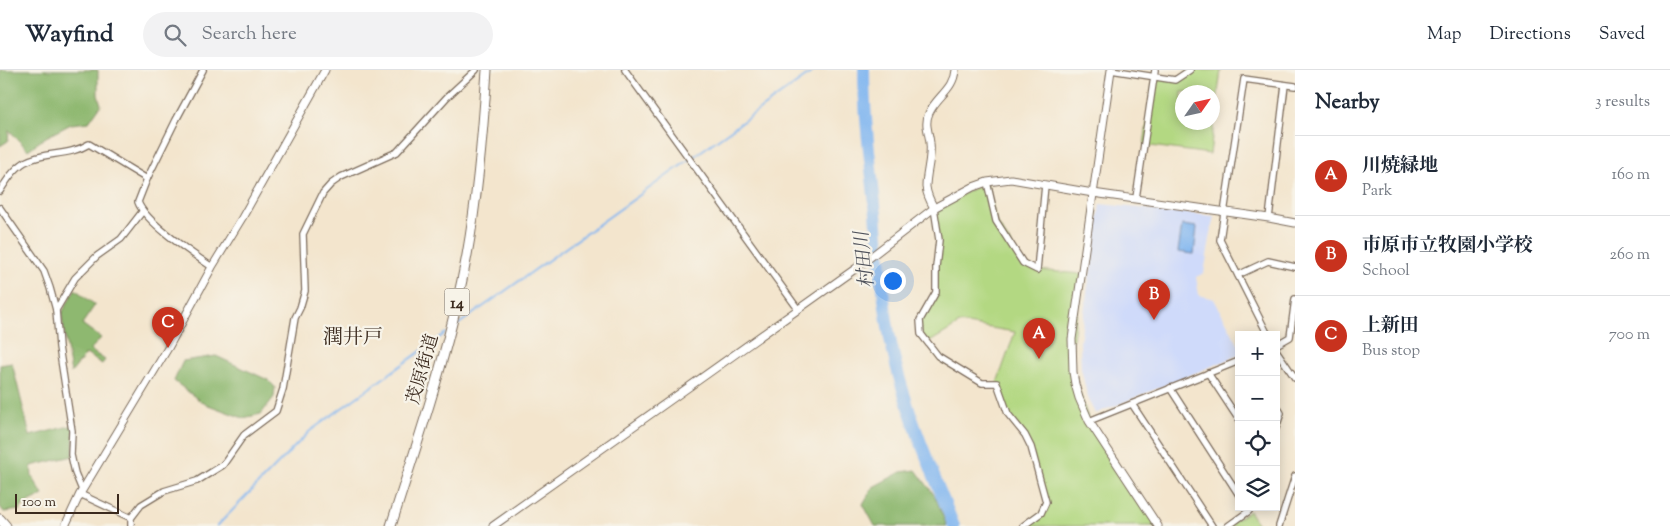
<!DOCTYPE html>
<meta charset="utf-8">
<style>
body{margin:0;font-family:"Sorts Mill Goudy","Noto Serif JP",serif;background:#f2f2f3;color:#1f2937}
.controls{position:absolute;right:15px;bottom:15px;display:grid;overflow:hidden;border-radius:0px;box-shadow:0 2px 12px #0003}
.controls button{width:45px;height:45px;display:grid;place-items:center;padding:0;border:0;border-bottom:1px solid #e0e1e3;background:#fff;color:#1f2937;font:25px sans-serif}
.compass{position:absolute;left:1175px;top:15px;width:45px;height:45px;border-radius:50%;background:#fff;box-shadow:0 2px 12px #0003;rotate:56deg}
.scale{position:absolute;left:15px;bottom:12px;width:104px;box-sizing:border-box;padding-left:5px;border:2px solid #3b2a1e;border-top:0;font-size:14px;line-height:18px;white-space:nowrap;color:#3b2a1e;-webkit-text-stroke:4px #f7f3e8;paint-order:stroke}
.you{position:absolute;left:892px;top:210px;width:18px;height:18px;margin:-12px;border:4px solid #fff;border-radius:50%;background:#1a73e8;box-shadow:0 0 0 8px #1a73e833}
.badge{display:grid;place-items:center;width:32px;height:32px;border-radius:50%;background:#c8321e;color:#fff;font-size:16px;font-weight:700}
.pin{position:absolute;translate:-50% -41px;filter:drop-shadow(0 1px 2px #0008)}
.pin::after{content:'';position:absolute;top:26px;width:18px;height:15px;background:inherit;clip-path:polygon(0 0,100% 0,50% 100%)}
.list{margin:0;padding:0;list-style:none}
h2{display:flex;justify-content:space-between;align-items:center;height:65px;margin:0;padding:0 20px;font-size:21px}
h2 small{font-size:16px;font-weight:400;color:#747a83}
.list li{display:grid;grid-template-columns:32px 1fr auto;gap:15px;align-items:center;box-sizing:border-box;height:80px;padding:0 20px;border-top:1px solid #e0e1e3}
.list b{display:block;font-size:19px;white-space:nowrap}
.list p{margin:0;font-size:16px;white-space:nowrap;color:#747a83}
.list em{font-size:16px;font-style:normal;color:#747a83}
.icon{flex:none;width:28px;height:28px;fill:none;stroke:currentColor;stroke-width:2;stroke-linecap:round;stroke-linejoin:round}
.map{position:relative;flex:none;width:1295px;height:456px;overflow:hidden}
header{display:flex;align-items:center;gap:30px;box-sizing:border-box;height:70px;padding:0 25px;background:#fff;border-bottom:1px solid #e0e1e3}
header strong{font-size:24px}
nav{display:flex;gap:28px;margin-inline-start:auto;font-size:18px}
.search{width:350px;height:45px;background:#f2f2f3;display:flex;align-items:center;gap:12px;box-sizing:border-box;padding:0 18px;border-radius:28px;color:#747a83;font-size:19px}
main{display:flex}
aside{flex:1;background:#fff}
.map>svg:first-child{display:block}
.built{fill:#cfdafa}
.green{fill:#b3d882;stroke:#778150;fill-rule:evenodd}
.forest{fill:#8eb870;stroke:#647147}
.water{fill:#83b7f0;stroke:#5f7087}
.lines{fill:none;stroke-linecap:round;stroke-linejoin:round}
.stream{stroke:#83b7f0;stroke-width:2}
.river{stroke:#83b7f0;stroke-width:12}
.minor-casing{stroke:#7b6b5b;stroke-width:8}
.tertiary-casing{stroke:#7b6b5b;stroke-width:9}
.primary-casing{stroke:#7b6b5b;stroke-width:11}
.minor{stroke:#fff;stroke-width:5.5}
.tertiary{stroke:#fff;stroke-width:7}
.primary{stroke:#fff;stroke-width:9}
.labels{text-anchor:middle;stroke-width:4.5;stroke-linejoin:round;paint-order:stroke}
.shield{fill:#f7f3e8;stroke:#73665b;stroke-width:1}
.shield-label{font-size:16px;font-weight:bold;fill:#3b2a1e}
.street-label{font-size:18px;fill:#3b2a1e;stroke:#f7f3e8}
.water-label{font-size:19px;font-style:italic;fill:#51545d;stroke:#f7f3e8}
.quarter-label{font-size:20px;fill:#3b2a1e;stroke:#f7f3e8}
</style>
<header>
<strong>Wayfind</strong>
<div class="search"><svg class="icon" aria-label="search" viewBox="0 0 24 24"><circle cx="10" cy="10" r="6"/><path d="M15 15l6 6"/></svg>Search here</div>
<nav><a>Map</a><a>Directions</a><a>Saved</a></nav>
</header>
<main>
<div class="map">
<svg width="1295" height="456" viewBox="0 0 1295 456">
<rect width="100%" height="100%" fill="#f7f3e8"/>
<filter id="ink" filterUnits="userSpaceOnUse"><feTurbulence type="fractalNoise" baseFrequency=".02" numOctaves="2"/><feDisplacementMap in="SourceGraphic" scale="10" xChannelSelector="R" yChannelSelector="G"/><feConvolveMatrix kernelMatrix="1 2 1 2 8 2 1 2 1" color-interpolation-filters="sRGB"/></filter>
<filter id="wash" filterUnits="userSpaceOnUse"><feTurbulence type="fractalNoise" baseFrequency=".0096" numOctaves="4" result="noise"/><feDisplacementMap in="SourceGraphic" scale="20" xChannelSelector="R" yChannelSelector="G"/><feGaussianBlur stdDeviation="1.12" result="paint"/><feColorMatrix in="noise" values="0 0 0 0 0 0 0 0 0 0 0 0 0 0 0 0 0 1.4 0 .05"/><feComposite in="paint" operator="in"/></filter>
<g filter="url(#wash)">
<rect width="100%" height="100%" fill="#f3e5cd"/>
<path class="built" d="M 1100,134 L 1214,146 L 1204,203 L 1196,207 L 1199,225 L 1214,229 L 1239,276 L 1239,285 L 1095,344 L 1087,325 L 1081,298 L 1080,271 Z"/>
<g class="green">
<path d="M 1190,0 L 1221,0 L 1210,84 L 1144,75 L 1154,6 L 1175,10 ZM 1182,22 L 1212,22 L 1212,52 L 1182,52 Z"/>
<path d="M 987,112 L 996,151 L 1023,193 L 1037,200 L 1082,204 L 1072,276 L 1073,302 L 1089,351 L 1158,456 L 1026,456 L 1041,443 L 1046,432 L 1031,377 L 1008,344 L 997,313 L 1015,262 L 961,253 L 928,273 L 921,264 L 920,250 L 936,222 L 939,170 L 934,138 Z"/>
<path d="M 1249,441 L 1259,456 L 1227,456 Z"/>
</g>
<g class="forest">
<path d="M 0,0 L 98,0 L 98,25 L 101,35 L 89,52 L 71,54 L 46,67 L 28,80 L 9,60 L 8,71 L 0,76 Z"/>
<path d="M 75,219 L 95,235 L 82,254 L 101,268 L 90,280 L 105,290 L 102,294 L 86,284 L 71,303 L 62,248 L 63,241 Z"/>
<path d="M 216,286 L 268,310 L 275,317 L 274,327 L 261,344 L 243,348 L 203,333 L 174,311 L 183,291 Z"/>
<path d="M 12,293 L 30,366 L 74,355 L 73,386 L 31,396 L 32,406 L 43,425 L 24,434 L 20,440 L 4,442 L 0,437 L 0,295 Z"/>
<path d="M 916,400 L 935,426 L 947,456 L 875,456 L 863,434 L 873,417 L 901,402 Z"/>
</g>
<path class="water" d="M 1182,155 L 1197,157 L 1194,184 L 1178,182 Z"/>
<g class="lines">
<g class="stream">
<path d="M 456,256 L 815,0"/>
<path d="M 217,456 L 310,361 L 446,263"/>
</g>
<path class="river" d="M 864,0 C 864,48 871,96 876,144 C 881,194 883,246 896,295 C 910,351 933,403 954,456"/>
</g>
</g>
<g filter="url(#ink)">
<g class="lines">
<defs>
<g id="minor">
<path d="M 203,0 L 176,50 L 147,109 L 138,132 C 145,152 193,184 212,197"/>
<path d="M 625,0 L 798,239"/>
<path d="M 1111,0 L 1175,10 L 1190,0"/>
<path d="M 987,112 L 996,151 L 1023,193 L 1037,200 L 1045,115"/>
<path d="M 0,121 C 7,110 14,99 25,92 C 45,81 68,87 89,74 L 147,109"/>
<path d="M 1136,128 L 1155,0"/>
<path d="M 0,138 L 44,201 L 50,218 L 56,240 L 59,277 L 72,361 L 71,385 L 75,403 L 82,420"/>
<path d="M 934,138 L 939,170 L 936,197 L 936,222 L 920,250 L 921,264 L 938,286 L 982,313 L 997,313 L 1008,344 L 1025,365 L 1031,377 L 1046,432 L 1041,443 L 1023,456"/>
<path d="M 1269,148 L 1285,15"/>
<path d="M 1238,205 L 1268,191 L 1295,197"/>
<path d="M 56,240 L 75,208 L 97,186 L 121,169 L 142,142"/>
<path d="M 1268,265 L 1220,170 L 1244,9 L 1295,16"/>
<path d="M 1276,275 L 1290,267 L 1295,229"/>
<path d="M 1276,280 L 1295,308"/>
<path d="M 1208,303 L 1239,350"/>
<path d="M 1170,318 L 1239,425"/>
<path d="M 1132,334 L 1212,456"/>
<path d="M 1276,335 L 1281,343 L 1276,358"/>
<path d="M 1089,351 L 1239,291"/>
<path d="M 80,424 L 131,448"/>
<path d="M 131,456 L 131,448 L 141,435 L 164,421 L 197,411 L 223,395 L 244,365 L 276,341 L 283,319 L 295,248 L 300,238 L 305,221 L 303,164 L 323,123 L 331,114 L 341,107 L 397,82 L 447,27 L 476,0"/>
<path d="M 1228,456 L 1249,441 L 1250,437"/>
<path d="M 1279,456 L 1295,406"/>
</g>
<g id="tertiary">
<path d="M 1111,0 L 1072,269 L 1073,302 L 1075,314 L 1079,328 L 1089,351 L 1158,456"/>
<path d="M 934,138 C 930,131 927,125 926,117 C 926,102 932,88 930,73 C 929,62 924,54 929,43 C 936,27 954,19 955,0"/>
<path d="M 65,456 L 80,424 L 168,278 L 212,197 L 242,148 L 325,0"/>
<path d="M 493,456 L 855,199 L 934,138 L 973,117 L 987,112 L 1011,109 L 1093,123 L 1269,148 L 1295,153"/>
</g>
<g id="primary">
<path d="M 0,449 L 6,456"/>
<path d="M 391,456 C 419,367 450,277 467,185 C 478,124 483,62 487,0"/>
</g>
</defs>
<use href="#minor" class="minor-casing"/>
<use href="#tertiary" class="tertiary-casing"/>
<use href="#primary" class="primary-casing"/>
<use href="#minor" class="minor"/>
<use href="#tertiary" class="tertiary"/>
<use href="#primary" class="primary"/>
</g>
</g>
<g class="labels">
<rect class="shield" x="444.5" y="218.5" width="25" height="27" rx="4"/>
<g class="shield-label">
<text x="457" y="238">14</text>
</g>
<g class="street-label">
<text transform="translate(422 299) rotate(-74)" y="6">茂原街道</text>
</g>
<g class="water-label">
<text transform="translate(863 190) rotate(-96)" y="7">村田川</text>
</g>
<g class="quarter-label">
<text x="353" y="273">潤井戸</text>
</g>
</g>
</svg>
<div class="controls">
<button>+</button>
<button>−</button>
<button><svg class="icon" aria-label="locate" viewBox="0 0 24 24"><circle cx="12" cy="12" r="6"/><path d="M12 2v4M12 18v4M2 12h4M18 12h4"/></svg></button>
<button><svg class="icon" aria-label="layers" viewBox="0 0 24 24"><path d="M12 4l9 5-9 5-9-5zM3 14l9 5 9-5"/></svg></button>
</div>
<svg class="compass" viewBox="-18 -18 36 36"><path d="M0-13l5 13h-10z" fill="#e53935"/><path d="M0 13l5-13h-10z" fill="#747a83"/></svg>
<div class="scale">100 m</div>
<div class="you"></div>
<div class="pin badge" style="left:1039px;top:289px">A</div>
<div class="pin badge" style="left:1154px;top:250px">B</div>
<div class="pin badge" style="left:168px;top:278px">C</div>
</div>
<aside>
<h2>Nearby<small>3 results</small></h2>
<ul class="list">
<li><span class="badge">A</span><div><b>川焼緑地</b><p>Park</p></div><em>160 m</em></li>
<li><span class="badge">B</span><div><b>市原市立牧園小学校</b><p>School</p></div><em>260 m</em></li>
<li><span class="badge">C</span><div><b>上新田</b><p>Bus stop</p></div><em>700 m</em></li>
</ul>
</aside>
</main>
